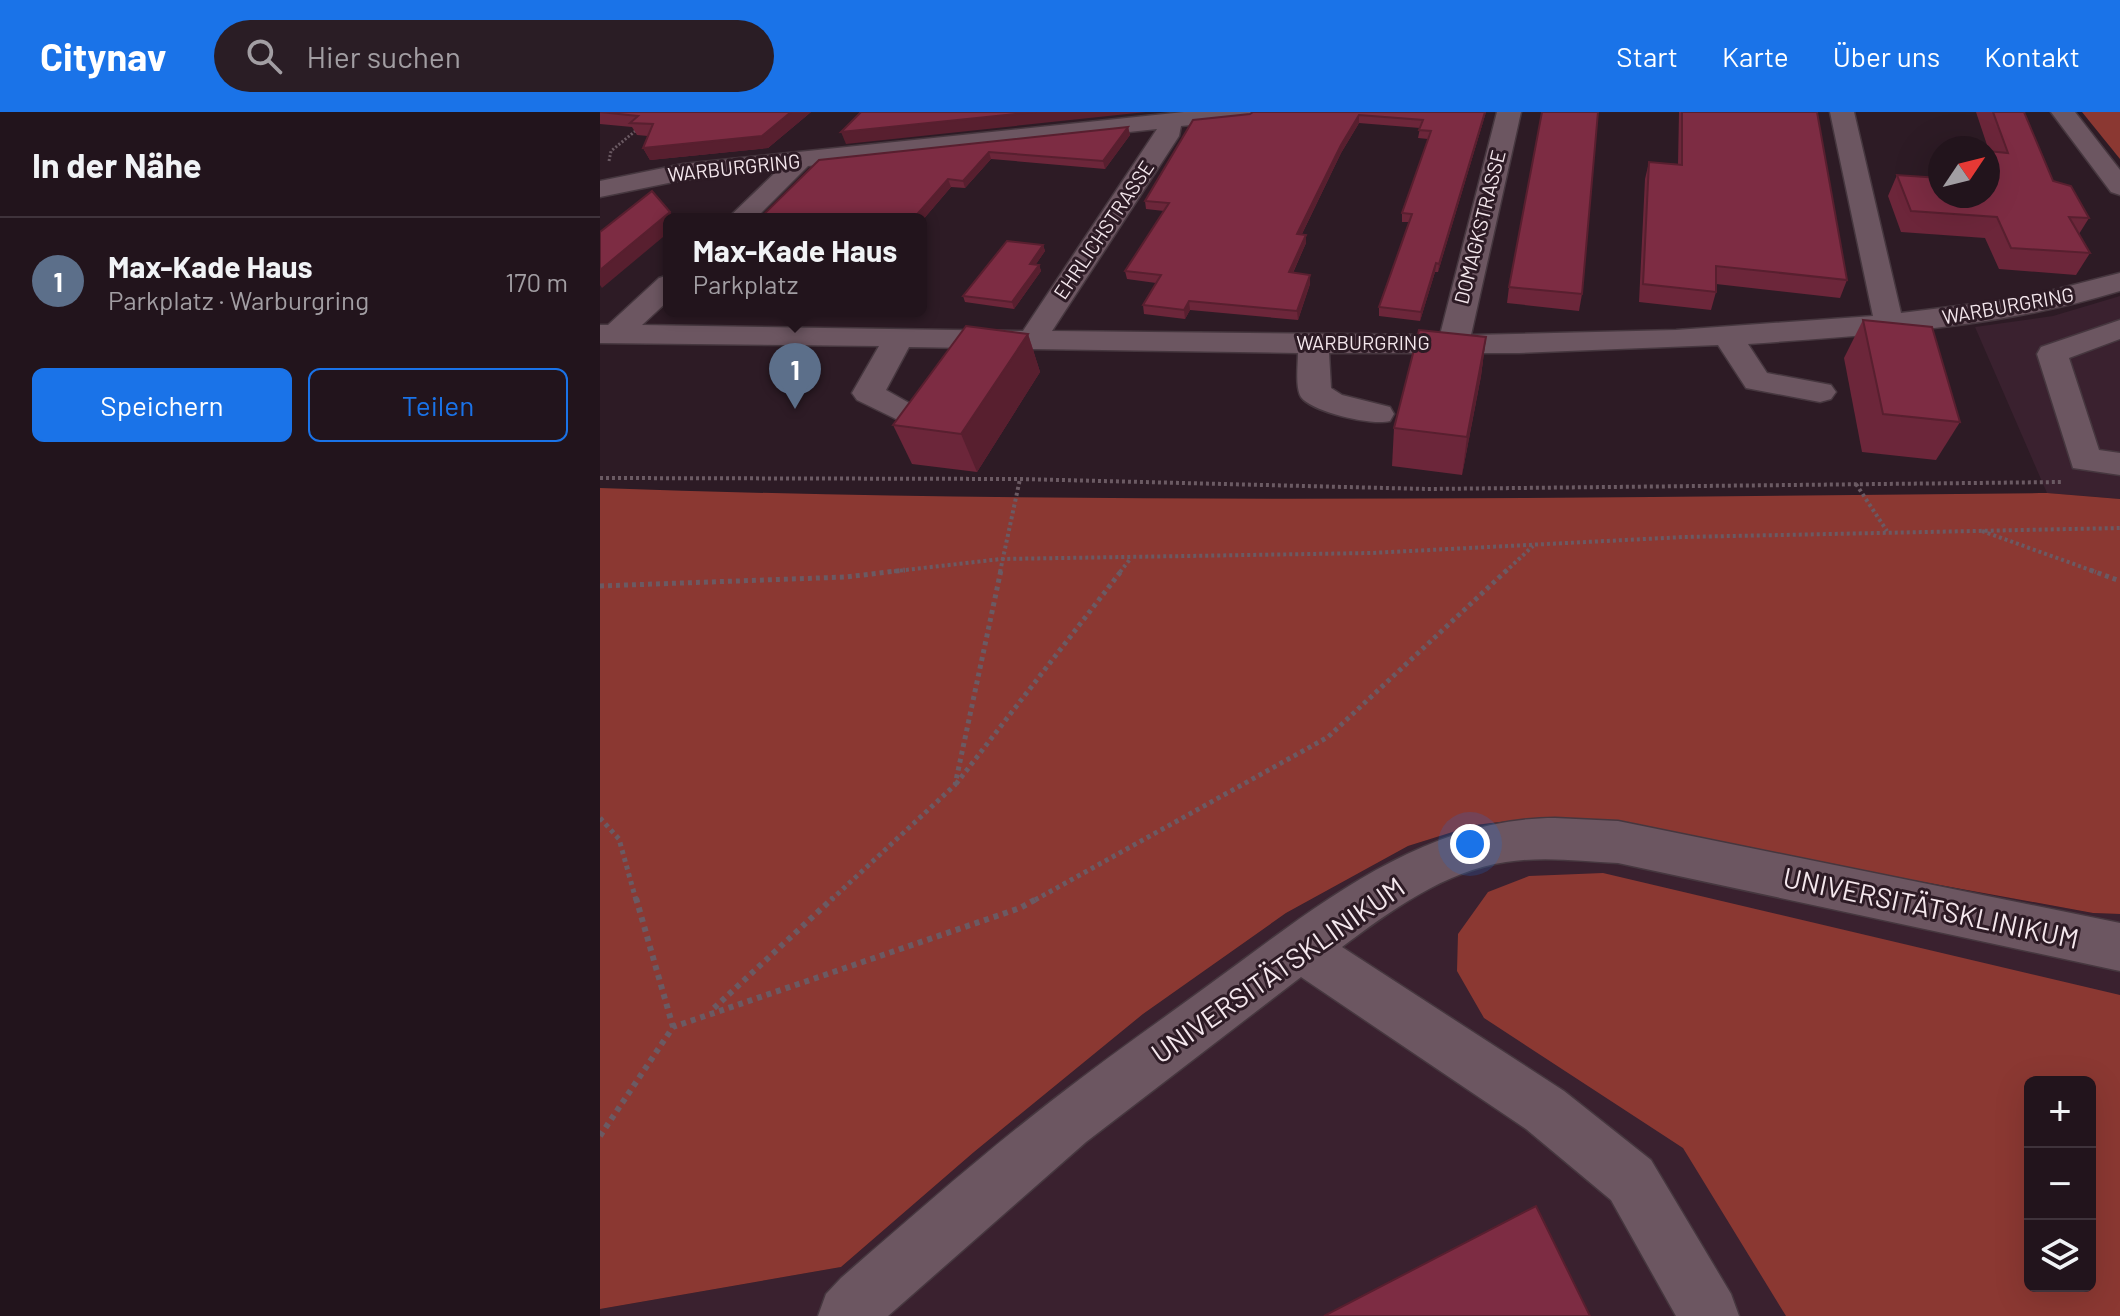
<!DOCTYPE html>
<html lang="de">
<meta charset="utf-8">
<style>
body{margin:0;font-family:Barlow,sans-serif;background:#2a1d25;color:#f1f3f6}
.controls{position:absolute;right:24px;bottom:24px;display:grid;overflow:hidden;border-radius:12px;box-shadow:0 8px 32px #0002}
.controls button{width:72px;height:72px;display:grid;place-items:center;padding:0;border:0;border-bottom:2px solid #3f333b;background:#22141c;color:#f1f3f6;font:40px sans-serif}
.compass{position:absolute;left:1328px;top:24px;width:72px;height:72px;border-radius:50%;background:#22141c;box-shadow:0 8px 32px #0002;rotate:55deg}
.you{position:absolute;left:870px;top:732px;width:28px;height:28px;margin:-20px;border:6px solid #fff;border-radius:50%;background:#1a73e8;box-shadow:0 0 0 12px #1a73e833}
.badge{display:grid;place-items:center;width:52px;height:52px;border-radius:50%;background:#1a73e8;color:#fff;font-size:26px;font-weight:700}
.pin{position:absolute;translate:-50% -66px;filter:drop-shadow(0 2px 4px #0008)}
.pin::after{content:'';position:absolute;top:42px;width:28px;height:24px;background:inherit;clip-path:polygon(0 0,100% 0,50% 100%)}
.popup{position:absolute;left:63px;top:101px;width:264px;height:104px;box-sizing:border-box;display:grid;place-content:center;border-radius:12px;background:#22141c;filter:drop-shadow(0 2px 6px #0005);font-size:26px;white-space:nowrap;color:#a29ea3}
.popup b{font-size:30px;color:#f1f3f6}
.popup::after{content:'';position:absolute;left:50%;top:100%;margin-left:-16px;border:16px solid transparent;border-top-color:#22141c}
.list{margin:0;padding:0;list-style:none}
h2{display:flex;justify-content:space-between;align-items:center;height:104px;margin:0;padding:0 32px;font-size:34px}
h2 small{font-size:26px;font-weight:400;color:#a29ea3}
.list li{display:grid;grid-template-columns:52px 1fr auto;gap:24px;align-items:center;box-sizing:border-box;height:128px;padding:0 32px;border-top:2px solid #3f333b}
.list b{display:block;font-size:30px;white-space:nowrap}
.list p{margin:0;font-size:26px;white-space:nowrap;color:#a29ea3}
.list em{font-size:26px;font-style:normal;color:#a29ea3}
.actions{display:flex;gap:16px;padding:24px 32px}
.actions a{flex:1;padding:18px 0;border:2px solid #1a73e8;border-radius:12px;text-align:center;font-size:28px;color:#1a73e8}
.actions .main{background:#1a73e8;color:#fff}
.icon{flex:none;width:44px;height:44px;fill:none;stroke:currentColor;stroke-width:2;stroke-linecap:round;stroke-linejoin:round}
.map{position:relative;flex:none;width:1520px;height:1204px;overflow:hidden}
header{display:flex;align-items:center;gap:48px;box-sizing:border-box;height:112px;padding:0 40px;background:#1a73e8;color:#fff}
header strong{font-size:38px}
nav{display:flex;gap:44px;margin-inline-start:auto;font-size:28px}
.search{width:560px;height:72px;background:#2a1d25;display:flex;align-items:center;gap:20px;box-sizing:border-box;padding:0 28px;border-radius:44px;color:#a29ea3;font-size:30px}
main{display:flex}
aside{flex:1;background:#22141c}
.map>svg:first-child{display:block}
.built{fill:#3a212f;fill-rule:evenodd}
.forest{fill:#8b3832;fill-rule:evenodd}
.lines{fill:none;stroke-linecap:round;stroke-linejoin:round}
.minor-casing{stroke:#46373f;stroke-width:3}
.path-far3{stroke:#6b5a63;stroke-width:3;stroke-dasharray:2 2;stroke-linecap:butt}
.path-far2{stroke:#6b5a63;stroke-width:4;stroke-dasharray:3 3;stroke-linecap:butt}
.path-far1{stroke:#6b5a63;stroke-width:5;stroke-dasharray:4 4;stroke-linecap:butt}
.path{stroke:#6b5a63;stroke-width:6;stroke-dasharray:5 5;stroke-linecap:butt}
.minor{fill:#6c5661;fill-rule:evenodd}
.wall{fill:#6c263a}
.shaded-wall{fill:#581f2f}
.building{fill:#7d2c43;stroke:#581f2f;stroke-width:2}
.labels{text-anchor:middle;stroke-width:6;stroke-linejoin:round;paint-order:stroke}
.far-street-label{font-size:20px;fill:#f4e7ed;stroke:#2d1b25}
.near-street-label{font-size:28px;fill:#f4e7ed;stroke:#2d1b25}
</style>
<header>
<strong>Citynav</strong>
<div class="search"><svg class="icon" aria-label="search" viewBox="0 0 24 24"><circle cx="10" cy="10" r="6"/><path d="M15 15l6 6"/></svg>Hier suchen</div>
<nav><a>Start</a><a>Karte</a><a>Über uns</a><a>Kontakt</a></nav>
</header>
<main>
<aside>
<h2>In der Nähe<small></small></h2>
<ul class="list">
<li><span class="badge" style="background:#5c6f8a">1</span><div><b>Max-Kade Haus</b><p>Parkplatz · Warburgring</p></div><em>170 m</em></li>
</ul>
<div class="actions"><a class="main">Speichern</a><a>Teilen</a></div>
</aside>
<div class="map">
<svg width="1520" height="1204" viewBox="0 0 1520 1204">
<rect width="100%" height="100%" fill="#2d1b25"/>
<g class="built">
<path d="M 1520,184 L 1520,387 L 1447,381 L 1375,215 L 1453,204 Z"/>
<path d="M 926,707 L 1017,714 L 1493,801 L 1520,802 L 1520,1204 L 0,1204 L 0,1197 L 241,1155 L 374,1040 L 543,902 L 686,801 L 808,734 L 875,713 ZM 1430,970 L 1490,970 L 1490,1174 L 1430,1174 Z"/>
</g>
<g class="forest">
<path d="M 1482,0 L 1520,0 L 1520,47 Z"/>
<path d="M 0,376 C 482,393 965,386 1447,381 L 1520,387 L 1520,802 L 1493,801 L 1017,714 L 926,707 L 875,713 L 808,734 L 686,801 L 543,902 L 374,1040 L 241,1155 L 0,1197 Z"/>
<path d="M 1003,761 L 1520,883 L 1520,1204 L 1186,1204 L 1083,1036 L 884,906 L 857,859 L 858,822 L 888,780 L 929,764 ZM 1490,970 L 1490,1174 L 1430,1174 L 1430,970 Z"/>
</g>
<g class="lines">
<defs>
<g id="minor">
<path d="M 584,0 L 662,0 L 658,5 L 650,7 L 581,14 L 579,24 L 452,219 L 840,223 L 897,0 L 921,0 L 871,223 L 1076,218 L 1273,204 L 1230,0 L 1254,0 L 1301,201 L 1422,186 L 1520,161 L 1520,179 C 1400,216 1272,223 1148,232 L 1167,261 L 1231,273 L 1236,280 L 1231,287 L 1220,290 L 1146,276 L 1118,233 L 919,241 L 729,241 L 731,276 L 742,283 L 790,295 L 794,302 L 790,309 C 772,314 712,300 701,285 C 695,275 698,253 698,241 L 309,235 L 286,278 L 311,292 L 316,299 L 311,306 L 300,309 L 257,288 L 252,281 L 279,234 L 0,231 L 0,213 L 8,213 L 59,166 L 69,163 L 69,188 L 42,213 L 423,219 L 557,17 L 208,54 L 155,107 L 127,107 L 179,57 L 83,68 L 0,85 L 0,69 L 83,52 Z"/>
<path d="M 1451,0 L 1475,0 L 1520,58 L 1520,83 L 1511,80 Z"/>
<path d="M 1520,208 L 1520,227 L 1469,246 L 1499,338 L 1520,341 L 1520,363 L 1473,356 L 1437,242 L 1441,235 Z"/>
<path d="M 955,706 L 1018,709 L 1520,811 L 1520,859 L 1018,751 C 981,749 943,744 906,750 C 845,759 790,799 742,835 L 964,979 L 1051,1048 L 1131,1182 L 1139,1204 L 1076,1204 L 1011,1088 L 926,1017 L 701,865 L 486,1030 L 288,1204 L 218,1204 L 226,1182 L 241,1166 C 310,1106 378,1046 450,990 C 501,950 554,913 606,875 C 711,799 819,706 955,706 Z"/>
</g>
</defs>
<use href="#minor" class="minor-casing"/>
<path class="path-far3" d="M 9,49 L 11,39 L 39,16"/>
<g class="path-far2">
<path d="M 0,366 L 420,367 L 827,377 L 1463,370"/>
<path d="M 1256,372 L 1287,419"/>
<path d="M 1382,419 L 1496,460"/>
<path d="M 288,460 L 401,447 L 771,441 L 1084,425 L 1520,416"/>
<path d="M 400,460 L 420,367"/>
<path d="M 520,460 L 531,446"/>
<path d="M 905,460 L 933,434"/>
</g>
<g class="path-far1">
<path d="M 1490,458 L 1520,469"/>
<path d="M 0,474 L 246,465 L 305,458"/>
<path d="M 356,672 L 522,458"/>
<path d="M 0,706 L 19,727 L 36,788"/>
<path d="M 231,788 L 355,673 L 401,458"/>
<path d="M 435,788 L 728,625 L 907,458"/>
</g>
<g class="path">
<path d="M 36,786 L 73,915"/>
<path d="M 114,896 L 233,786"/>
<path d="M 0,1024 L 73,915 L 420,796 L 438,786"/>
</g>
<use href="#minor" class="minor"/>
</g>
<g class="wall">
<path d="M 0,0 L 211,0 L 168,36 L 50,48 L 43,36 L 48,24 L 37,23 L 32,15 L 0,12 Z"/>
<path d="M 653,0 L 886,0 L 838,160 L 835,160 L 820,209 L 779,204 L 779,195 L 810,110 L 802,110 L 802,101 L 828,27 L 818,26 L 820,16 L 759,11 L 741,41 L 702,122 L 706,123 L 706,131 L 693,161 L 710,172 L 698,208 L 590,198 L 585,207 L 544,202 L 543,193 L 556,171 L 527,167 L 525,159 L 564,99 L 546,97 L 545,89 Z"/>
<path d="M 1079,0 L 1217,0 L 1247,168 L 1240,186 L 1116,172 L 1116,180 L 1111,198 L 1039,190 L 1045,67 L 1049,50 L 1078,52 Z"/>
<path d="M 1376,0 L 1424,0 L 1453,69 L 1489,106 L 1479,122 L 1490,141 L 1476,163 L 1399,157 L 1385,126 L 1301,120 L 1288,84 L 1297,63 L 1388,84 L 1389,39 Z"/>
<path d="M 528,15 L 530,23 L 505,57 L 391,47 L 365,76 L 351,75 L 321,110 L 321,107 L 219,48 Z"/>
<path d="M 443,133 L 445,139 L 436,152 L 439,153 L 441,159 L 414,197 L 365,190 L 363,184 Z"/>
<path d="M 909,175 L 982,182 L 979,199 L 907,191 Z"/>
<path d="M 1263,208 L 1360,310 L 1336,348 L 1262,340 L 1244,246 Z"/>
<path d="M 428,222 L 440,260 L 377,360 L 312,352 L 293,313 Z"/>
<path d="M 886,225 L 881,264 L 862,363 L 792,354 L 794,316 Z"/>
</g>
<g class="shaded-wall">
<path d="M 191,0 L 211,0 L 168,36 L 50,48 L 43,36 Z"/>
<path d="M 436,0 L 546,0 L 246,32 L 241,20 Z"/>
<path d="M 885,0 L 886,0 L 838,160 L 839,152 Z"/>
<path d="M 759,3 L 759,11 L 741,41 L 698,130 L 697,122 L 741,33 Z"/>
<path d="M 528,15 L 530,23 L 505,57 L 503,49 Z"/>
<path d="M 389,40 L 391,47 L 365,76 L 363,69 Z"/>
<path d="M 348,67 L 351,75 L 321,110 L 321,107 L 313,107 Z"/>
<path d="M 70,100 L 74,107 L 69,107 L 69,120 L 2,176 L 0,173 L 0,158 Z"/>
<path d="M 706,123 L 706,131 L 689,169 L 689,160 Z"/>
<path d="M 443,133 L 445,139 L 432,158 L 430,152 Z"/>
<path d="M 836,151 L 835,160 L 820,209 L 821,200 Z"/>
<path d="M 439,153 L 441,159 L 414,197 L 412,190 Z"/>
<path d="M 710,163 L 710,172 L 698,208 L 697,199 Z"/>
<path d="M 589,189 L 590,198 L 585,207 L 584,198 Z"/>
<path d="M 428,222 L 440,260 L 377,360 L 361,322 Z"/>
<path d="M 886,225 L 881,264 L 862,363 L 867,325 Z"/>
</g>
<g class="building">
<path d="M 0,0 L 191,0 L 162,24 L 43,36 L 53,12 L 30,11 L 38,4 Z"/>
<path d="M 261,0 L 436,0 L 241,20 Z"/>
<path d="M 653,0 L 885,0 L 839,152 L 836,151 L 821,200 L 779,195 L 812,102 L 802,101 L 831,19 L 819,18 L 823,8 L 759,3 L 741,33 L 697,122 L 706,123 L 689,160 L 710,163 L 697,199 L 589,189 L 584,198 L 543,193 L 561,163 L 525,159 L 569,91 L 545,89 L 593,8 L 650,2 Z"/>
<path d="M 942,0 L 998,0 L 982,182 L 909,175 Z"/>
<path d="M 1082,0 L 1217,0 L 1247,168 L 1116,154 L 1116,180 L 1043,172 L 1049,50 L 1082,53 Z"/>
<path d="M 1393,0 L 1424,0 L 1453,69 L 1471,74 L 1489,106 L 1469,105 L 1490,141 L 1411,136 L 1397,105 L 1311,99 L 1297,63 L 1340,66 L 1340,84 L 1388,84 L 1388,39 L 1408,41 Z"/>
<path d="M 528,15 L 503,49 L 389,40 L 363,69 L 348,67 L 313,107 L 159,107 L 219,48 Z"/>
<path d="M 52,79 L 70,100 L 0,158 L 0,120 Z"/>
<path d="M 407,129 L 443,133 L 430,152 L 439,153 L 412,190 L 363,184 Z"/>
<path d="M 1263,208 L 1332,215 L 1360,310 L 1283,302 Z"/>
<path d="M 366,214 L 428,222 L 361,322 L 293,313 Z"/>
<path d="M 819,218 L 886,225 L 867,325 L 794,316 Z"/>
<path d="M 936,1094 L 990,1204 L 724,1204 Z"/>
</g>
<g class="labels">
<g class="far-street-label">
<text transform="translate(134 56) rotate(-6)" y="7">WARBURGRING</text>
<text transform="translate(880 115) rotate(-76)" y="7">DOMAGKSTRASSE</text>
<text transform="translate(504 118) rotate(-56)" y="7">EHRLICHSTRASSE</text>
<text transform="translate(1408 194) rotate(-10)" y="7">WARBURGRING</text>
<text x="763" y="238">WARBURGRING</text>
</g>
<g class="near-street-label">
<text transform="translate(1331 796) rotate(12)" y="10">UNIVERSITÄTSKLINIKUM</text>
<text transform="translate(678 858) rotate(-35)" y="10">UNIVERSITÄTSKLINIKUM</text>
</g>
</g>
</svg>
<div class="controls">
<button>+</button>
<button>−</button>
<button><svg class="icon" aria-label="layers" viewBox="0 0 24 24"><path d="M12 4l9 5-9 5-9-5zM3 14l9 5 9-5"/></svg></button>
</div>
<svg class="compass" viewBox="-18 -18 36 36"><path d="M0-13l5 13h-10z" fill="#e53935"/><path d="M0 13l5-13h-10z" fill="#a29ea3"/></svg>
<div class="you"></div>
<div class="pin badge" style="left:195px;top:297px;background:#5c6f8a">1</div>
<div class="popup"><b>Max-Kade Haus</b>Parkplatz</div>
</div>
</main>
